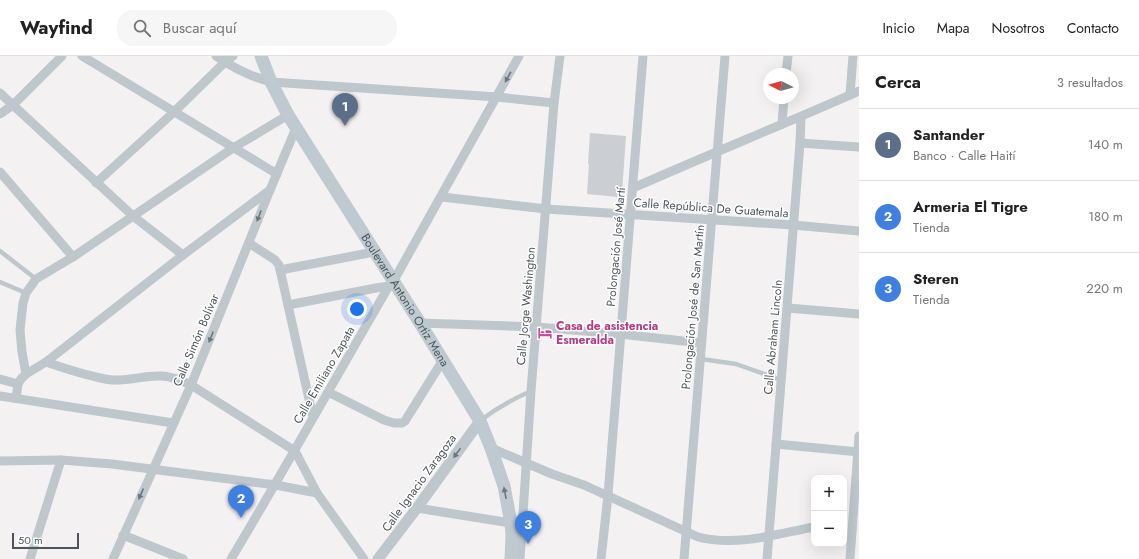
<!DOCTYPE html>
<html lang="es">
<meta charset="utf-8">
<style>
body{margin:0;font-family:Jost,sans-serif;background:#f6f6f6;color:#222}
.controls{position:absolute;right:12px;bottom:12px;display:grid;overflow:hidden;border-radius:8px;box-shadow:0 4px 16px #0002}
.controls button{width:36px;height:36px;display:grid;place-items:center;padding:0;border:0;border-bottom:1px solid #e0e0e0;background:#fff;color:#222;font:20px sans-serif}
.compass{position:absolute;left:763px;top:12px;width:36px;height:36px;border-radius:50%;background:#fff;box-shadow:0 4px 16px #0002;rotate:275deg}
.scale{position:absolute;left:12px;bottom:10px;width:67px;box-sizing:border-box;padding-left:4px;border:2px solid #4a565c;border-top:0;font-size:11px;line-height:14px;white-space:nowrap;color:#4a565c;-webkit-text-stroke:3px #fff;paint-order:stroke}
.you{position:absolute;left:357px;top:253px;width:14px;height:14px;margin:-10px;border:3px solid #fff;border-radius:50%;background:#1a73e8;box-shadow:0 0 0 6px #1a73e833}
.badge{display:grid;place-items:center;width:26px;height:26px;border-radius:50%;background:#288dd5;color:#fff;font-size:13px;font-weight:700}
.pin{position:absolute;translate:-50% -33px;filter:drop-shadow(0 1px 2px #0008)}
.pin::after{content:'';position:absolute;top:21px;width:14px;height:12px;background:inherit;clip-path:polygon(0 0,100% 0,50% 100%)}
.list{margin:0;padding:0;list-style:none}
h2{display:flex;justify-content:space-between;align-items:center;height:52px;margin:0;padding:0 16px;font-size:17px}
h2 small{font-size:13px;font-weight:400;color:#767676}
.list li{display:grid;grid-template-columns:26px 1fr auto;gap:12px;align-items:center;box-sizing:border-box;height:72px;padding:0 16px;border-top:1px solid #e0e0e0}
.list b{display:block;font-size:15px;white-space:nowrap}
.list p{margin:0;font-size:13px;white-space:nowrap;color:#767676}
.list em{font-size:13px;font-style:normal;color:#767676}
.icon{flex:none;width:22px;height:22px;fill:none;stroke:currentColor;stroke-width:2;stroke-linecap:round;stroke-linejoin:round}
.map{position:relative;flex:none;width:859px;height:503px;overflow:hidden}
header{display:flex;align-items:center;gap:24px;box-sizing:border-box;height:56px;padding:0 20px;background:#fff;border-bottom:1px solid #e0e0e0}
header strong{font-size:19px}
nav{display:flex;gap:22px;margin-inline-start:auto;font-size:14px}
.search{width:280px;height:36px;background:#f6f6f6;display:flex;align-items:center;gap:10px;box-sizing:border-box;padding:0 14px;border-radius:16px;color:#767676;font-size:15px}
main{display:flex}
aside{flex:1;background:#fff}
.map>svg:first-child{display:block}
.building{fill:#cbced2}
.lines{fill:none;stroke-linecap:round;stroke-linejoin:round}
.service{stroke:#bdc7cc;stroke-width:4.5}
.minor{stroke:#bdc7cc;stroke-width:9}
.tertiary{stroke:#bdc7cc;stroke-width:11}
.secondary{stroke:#bec9d0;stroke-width:13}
.oneway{fill:#6c787e}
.oneway2{fill:#6d787f}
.labels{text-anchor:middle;stroke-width:3;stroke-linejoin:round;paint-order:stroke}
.street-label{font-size:12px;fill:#4a565c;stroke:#fff}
.hotel-label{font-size:12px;font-weight:bold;fill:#b23c85;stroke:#fff;text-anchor:start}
</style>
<header>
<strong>Wayfind</strong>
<div class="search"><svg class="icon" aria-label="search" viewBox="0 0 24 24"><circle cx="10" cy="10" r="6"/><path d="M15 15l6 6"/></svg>Buscar aquí</div>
<nav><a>Inicio</a><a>Mapa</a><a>Nosotros</a><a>Contacto</a></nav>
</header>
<main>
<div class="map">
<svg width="859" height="503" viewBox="0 0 859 503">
<rect width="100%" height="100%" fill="#f3f1f1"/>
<path class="building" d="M 590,77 L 626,80 L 622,137 L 618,141 L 587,138 L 589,108 L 588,108 Z"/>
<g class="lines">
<g class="service">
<path d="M 0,195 L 36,223"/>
<path d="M 0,226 L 26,237"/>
<path d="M 701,303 L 736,308 L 781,324"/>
<path d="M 481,364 C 497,352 513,343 531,335"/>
</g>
<g class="minor">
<path d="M 82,0 L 277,118"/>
<path d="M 216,0 C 232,11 252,21 271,26 L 497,41 L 554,47"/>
<path d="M 786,18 L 788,0"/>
<path d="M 0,37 L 133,160 L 183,199"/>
<path d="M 850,39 L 853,0"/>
<path d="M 0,58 L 13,49 L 62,0"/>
<path d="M 782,68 L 784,42"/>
<path d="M 800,87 L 859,91"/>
<path d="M 0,116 L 73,201"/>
<path d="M 96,127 L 174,56 L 225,6 L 233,0"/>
<path d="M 633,132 C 708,99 784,68 859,35"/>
<path d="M 442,141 L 546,153 L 793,169 L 859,175"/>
<path d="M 249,187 L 275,204 L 279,209 L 313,361"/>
<path d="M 280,214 L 374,196"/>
<path d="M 288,249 L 376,232 L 389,230"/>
<path d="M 788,252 L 859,258"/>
<path d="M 420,267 L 537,271 L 620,278 L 701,287"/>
<path d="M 46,306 C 67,313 90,321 112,324 C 128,325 142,320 158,320 C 169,319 181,324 191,329 L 295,395 L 317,437 L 364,503"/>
<path d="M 26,318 L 22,296 L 20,274 L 23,247 L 26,237 L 36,223 L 73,201 L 233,92 L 288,59"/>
<path d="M 0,323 L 18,328"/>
<path d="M 328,336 L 384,364 L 394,367 L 402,367 L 405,365 L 443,304"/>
<path d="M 0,340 L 173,367"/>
<path d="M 16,342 L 18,328 L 21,323 L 26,318 L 46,306 L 183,199 L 270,134"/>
<path d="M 776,388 L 859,396"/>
<path d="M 491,392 L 552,418 L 584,429 L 698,481 C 737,491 776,478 814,471"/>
<path d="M 0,405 L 61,404 L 112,408 L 276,429 L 317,437"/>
<path d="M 417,452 L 511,467"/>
<path d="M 123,479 L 183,503"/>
<path d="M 30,503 L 61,404"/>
<path d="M 113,503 L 191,329 L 270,134 L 296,72"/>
<path d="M 231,503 C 285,413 336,321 389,230 L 393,226 L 519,0"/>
<path d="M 520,503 L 531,335 L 554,47 L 560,0"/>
<path d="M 601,503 L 608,439 L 643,0"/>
<path d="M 684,503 L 725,0"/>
<path d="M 767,503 L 800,87 L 801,61"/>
<path d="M 850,503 L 859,380"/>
</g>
<path class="tertiary" d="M 378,503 L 417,452 L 480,365"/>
<path class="secondary" id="s1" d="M 261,0 L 271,26 L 288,59 L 420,267 L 480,365 L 491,392 L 504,430 L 511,467 L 512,479 L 511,503"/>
</g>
<defs><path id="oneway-solid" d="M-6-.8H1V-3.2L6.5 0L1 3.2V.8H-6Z"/></defs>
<g class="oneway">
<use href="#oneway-solid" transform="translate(508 21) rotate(119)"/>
<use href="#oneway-solid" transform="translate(259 160) rotate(111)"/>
<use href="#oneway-solid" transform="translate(211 281) rotate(112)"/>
<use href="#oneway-solid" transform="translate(457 397) rotate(126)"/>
<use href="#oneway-solid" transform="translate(141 438) rotate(114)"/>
</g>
<use class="oneway2" href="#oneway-solid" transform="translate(505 437) rotate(-101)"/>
<defs>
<symbol id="hotel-bare" viewBox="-9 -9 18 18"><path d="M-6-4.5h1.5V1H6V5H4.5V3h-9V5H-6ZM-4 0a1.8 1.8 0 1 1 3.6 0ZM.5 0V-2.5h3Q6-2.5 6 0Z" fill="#d1479c" stroke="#fff" stroke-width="2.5" paint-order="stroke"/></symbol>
</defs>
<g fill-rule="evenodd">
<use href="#hotel-bare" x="535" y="267" width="20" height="20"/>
</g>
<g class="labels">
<g class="street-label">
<text transform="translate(711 152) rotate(4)" y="4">Calle República De Guatemala</text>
<text transform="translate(616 191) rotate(-85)" y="4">Prolongación José Martí</text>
<text dy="4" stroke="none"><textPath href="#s1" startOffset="284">Boulevard Antonio Ortiz Mena</textPath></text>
<text transform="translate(526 250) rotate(-85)" y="4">Calle Jorge Washington</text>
<text transform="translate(693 251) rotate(-85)" y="4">Prolongación José de San Martín</text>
<text transform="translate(773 281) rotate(-85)" y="4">Calle Abraham Lincoln</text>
<text transform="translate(196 284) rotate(-67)" y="4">Calle Simón Bolívar</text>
<text transform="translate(324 319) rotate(-60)" y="4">Calle Emiliano Zapata</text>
<text transform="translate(419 427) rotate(-54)" y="4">Calle Ignacio Zaragoza</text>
</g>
<g class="hotel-label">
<text x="556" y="274">Casa de asistencia<tspan x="556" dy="14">Esmeralda</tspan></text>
</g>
</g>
</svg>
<div class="controls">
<button>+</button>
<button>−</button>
</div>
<svg class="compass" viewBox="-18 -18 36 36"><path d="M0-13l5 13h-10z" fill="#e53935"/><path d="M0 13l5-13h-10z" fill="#767676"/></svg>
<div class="scale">50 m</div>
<div class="you"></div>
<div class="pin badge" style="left:345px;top:70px;background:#5c6f8a">1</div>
<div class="pin badge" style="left:241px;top:462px;background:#3f7fe0">2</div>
<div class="pin badge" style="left:528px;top:488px;background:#3f7fe0">3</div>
</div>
<aside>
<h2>Cerca<small>3 resultados</small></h2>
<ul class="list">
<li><span class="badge" style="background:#5c6f8a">1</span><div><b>Santander</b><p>Banco · Calle Haití</p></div><em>140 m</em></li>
<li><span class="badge" style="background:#3f7fe0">2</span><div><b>Armeria El Tigre</b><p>Tienda</p></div><em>180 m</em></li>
<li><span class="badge" style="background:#3f7fe0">3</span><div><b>Steren</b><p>Tienda</p></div><em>220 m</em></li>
</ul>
</aside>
</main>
